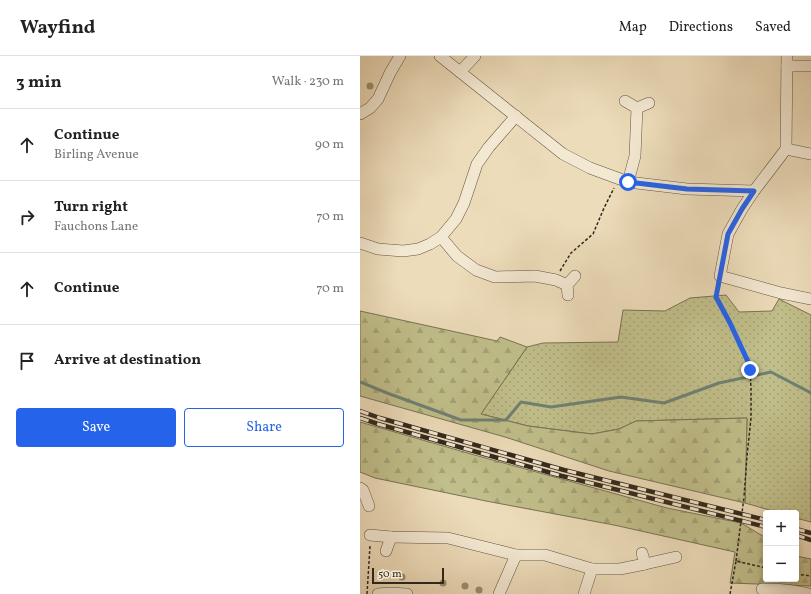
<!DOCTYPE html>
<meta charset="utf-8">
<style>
body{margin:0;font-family:Vollkorn,serif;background:#f2f2f2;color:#222}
.controls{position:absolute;right:12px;bottom:12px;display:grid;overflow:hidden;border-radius:4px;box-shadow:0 2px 6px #0003}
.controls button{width:36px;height:36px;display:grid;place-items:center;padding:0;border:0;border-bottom:1px solid #e0e0e0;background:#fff;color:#222;font:20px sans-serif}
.scale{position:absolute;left:12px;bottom:10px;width:72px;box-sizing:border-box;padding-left:4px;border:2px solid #31281d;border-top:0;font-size:11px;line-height:14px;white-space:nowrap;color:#31281d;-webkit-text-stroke:3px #f3e8d2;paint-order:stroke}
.stop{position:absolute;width:12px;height:12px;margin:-9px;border:3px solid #2563eb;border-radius:50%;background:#fff}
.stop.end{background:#2563eb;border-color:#fff;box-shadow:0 1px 4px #0008}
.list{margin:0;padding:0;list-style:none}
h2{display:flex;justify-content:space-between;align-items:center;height:52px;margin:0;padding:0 16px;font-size:17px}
h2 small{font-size:13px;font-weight:400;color:#767676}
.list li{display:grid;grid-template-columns:26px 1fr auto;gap:12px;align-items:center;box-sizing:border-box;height:72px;padding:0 16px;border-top:1px solid #e0e0e0}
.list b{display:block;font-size:15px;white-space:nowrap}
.list p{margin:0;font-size:13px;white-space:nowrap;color:#767676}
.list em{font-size:13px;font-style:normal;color:#767676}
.actions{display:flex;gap:8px;padding:12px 16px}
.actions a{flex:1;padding:9px 0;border:1px solid #2563eb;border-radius:4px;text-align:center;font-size:14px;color:#2563eb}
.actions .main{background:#2563eb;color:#fff}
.icon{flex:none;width:22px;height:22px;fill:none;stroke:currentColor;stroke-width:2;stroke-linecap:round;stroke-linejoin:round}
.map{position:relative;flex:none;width:451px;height:538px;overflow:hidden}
header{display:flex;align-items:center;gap:24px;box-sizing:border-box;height:56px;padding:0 20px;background:#fff;border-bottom:1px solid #e0e0e0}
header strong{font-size:19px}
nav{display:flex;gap:22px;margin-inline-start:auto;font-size:14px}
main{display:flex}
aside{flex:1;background:#fff}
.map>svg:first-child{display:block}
.grass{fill:url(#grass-dots);stroke:#787354}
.forest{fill:url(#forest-firs);stroke:#787354}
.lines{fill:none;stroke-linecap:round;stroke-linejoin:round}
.stream{stroke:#6f8173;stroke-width:3}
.minor-casing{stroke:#605544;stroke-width:12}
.path{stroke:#31281d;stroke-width:1.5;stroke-dasharray:3 2;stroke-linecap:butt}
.minor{stroke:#f3e8d2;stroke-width:11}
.rail-casing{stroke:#31281d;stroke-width:4.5}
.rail{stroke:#f3e8d2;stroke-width:3;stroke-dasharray:9;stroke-linecap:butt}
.path-bridge{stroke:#31281d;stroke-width:1.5;stroke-dasharray:3 2;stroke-linecap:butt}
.tree{fill:#998e72}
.route{stroke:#2563eb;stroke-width:5}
</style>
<header>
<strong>Wayfind</strong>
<nav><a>Map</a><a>Directions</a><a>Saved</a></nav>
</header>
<main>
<aside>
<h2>3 min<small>Walk · 230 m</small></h2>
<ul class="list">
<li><svg class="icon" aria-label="ahead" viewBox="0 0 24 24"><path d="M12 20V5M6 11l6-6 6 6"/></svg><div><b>Continue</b><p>Birling Avenue</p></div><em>90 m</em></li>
<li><svg class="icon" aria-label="right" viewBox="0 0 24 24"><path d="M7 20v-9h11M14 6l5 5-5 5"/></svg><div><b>Turn right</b><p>Fauchons Lane</p></div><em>70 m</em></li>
<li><svg class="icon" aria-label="ahead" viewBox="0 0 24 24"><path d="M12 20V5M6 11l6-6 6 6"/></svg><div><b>Continue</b></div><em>70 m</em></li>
<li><svg class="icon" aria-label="arrive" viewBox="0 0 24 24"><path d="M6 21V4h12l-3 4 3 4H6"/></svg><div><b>Arrive at destination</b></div></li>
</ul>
<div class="actions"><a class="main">Save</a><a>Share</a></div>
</aside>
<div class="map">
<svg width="451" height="538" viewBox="0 0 451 538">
<defs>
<pattern id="grass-dots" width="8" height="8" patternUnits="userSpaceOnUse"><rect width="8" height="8" fill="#c0be8a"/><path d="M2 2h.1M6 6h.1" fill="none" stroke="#a5a377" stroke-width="1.8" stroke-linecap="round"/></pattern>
<pattern id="forest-firs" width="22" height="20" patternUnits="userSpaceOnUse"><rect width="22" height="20" fill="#c0be8a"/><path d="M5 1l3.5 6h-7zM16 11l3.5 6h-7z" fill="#a5a377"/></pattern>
</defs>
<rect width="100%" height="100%" fill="#eddcba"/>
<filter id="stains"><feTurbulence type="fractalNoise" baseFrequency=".005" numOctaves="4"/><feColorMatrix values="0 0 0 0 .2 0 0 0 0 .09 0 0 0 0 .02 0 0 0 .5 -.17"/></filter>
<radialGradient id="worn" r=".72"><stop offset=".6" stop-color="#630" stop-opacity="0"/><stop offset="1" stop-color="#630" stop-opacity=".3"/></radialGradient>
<path class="grass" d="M 366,239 L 379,256 L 412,255 L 419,243 L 451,259 L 451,466 L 436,462 L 436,457 L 420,457 L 385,447 L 387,362 L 276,365 L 259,373 L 232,378 L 168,370 L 121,358 L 167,291 L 183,287 L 258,286 L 263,254 L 305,255 L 330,242 Z"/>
<g class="forest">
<path d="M 0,255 L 137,285 L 140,281 L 167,291 L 121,358 L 168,370 L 232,378 L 259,373 L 276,365 L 387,362 L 385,447 L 249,415 L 145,381 L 0,340 Z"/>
<path d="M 0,366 L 111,398 L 307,452 L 381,467 L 406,482 L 406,523 L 436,523 L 436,500 L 451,503 L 451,530 L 370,527 L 375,496 L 254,469 L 126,445 L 15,422 L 0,416 Z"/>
</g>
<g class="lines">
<path class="stream" d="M 0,326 L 27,337 L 101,364 L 146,364 L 161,346 L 191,351 L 261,341 L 304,347 L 359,327 L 411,316 L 451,337"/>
<defs>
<g id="minor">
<path d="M 80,0 L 203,98 L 230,112 L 268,126 L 327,133 L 394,135"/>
<path d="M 427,0 L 426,93 L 394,135 L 382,153 L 368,178 L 360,220 L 421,237 L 451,243"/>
<path d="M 427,10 L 451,10"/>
<path d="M 100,16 L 115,0"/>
<path d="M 265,45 L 277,52 L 289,47"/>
<path d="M 0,58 L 10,52 L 18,43 L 30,17 L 40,0"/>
<path d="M 426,93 L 451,98"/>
<path d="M 268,126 L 275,100 L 277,52"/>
<path d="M 81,181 L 97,200 L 116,214 L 135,221 L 175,220 L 196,224 L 207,229"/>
<path d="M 0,187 L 18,193 L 43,195 L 58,193 L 70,188 L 81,181 L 96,163 L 104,147 L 117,108 L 129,91 L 156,60"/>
<path d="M 208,239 L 207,229 L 215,220"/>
<path d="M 0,432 L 3,434 L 9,450"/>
<path d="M 10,479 L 31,481 L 88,482 L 156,499 L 185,499 L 232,513 L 260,513 L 285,508 L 316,501"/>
<path d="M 26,495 L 31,481"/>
<path d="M 282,497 L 285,508"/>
<path d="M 402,533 C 418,533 434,534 449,538"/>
<path d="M 18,538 L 30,537 L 47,538"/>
<path d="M 139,538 L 156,499"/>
<path d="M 224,538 L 232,513"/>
</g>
</defs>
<use href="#minor" class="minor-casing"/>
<g class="path">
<path d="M 200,215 L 211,197 L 233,178 L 244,152 L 254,132"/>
<path d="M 358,230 L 356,241 L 370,267 L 390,310 L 391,333 L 391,362 L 387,400 L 384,441"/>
<path d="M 436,518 L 451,520"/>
<path d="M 7,538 L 10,490"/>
<path d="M 370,538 L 376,505 L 406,512"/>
</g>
<use href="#minor" class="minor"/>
<defs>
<g id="rail">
<path d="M 0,355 L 20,362 L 204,414 L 406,464"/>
<path d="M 0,362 L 18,368 L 202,420 L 406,471"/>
<path d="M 436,473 L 451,477"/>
<path d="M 436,479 L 451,484"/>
</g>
</defs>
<use href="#rail" class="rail-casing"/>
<use href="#rail" class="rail"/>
<path class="path-bridge" d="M 376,505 L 384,441"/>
</g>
<g class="tree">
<circle cx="10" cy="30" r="3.5"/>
<circle cx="42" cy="521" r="3.5"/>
<circle cx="83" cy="527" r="3.5"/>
<circle cx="105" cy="530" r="3.5"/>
<circle cx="119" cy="534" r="3.5"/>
</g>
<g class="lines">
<path class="route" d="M 268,126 L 327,133 L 394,135 L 382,153 L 368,178 L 356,241 L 370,267 L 390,310 L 390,314"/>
</g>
<rect width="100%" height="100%" filter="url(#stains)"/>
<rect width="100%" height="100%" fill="url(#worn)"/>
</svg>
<div class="controls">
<button>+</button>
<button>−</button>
</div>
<div class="scale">50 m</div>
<div class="stop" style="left:268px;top:126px"></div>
<div class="stop end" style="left:390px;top:314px"></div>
</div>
</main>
